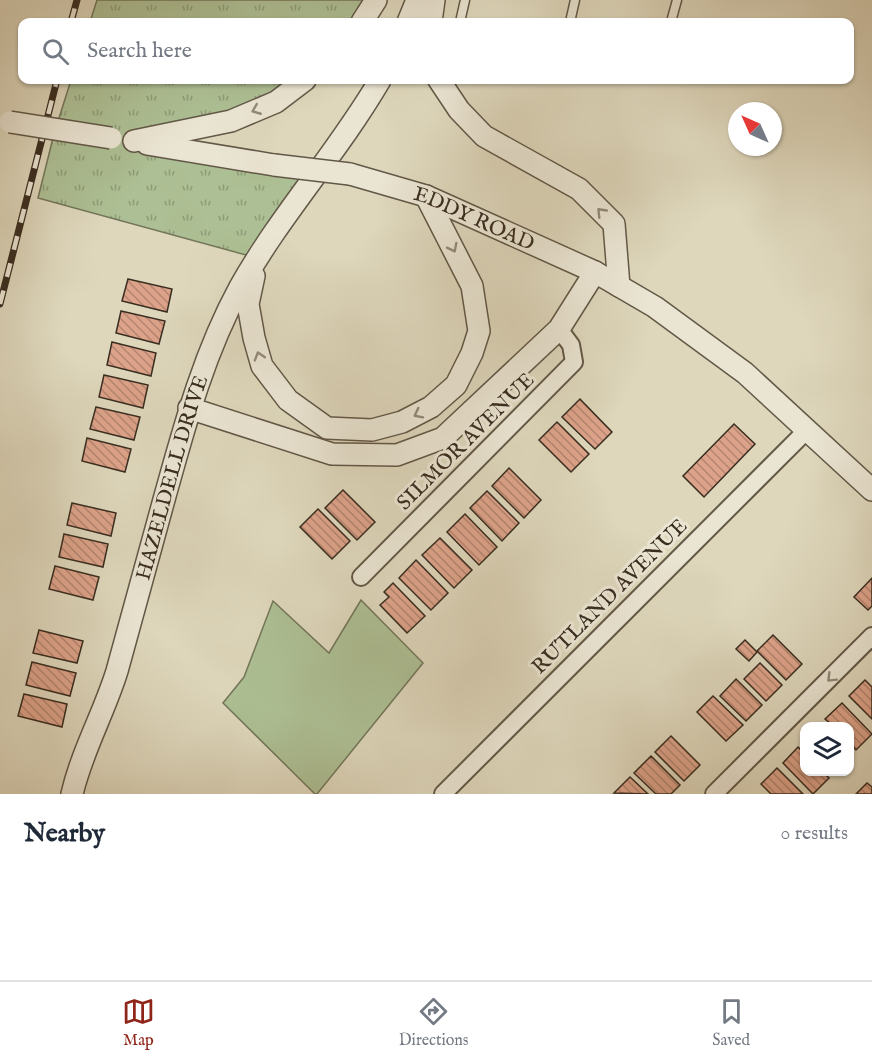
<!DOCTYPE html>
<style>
body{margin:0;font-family:"IM FELL English",serif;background:#f2f2f3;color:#1f2937}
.controls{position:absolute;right:18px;bottom:18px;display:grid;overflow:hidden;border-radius:12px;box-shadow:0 2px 4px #0004}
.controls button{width:54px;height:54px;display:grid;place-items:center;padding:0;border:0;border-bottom:2px solid #e0e1e3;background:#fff;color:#1f2937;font:30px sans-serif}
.compass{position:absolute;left:728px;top:102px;width:54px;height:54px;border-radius:50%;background:#fff;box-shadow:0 2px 4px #0004;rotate:315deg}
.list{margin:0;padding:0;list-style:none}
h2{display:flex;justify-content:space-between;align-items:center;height:78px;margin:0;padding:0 24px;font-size:26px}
h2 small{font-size:20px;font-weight:400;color:#747a83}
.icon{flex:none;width:33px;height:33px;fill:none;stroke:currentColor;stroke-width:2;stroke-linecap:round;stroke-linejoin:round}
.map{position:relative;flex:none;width:872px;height:794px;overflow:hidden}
.search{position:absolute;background:#fff;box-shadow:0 2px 4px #0004;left:18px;right:18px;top:18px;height:66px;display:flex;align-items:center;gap:15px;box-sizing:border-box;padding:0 21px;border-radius:12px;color:#747a83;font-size:22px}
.sheet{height:186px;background:#fff}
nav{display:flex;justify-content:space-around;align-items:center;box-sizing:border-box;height:84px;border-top:2px solid #e0e1e3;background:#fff;font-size:16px;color:#747a83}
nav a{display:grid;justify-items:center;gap:3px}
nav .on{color:#8f2418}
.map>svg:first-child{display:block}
.grass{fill:url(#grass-tufts);stroke:#73765a;stroke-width:1.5}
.garden{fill:#adbf94;stroke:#73765a;stroke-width:1.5}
.building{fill:url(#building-back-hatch);stroke:#392d20;stroke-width:1.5}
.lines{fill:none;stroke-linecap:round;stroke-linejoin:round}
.service-casing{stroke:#625847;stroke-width:11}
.minor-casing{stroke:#625847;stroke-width:20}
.tertiary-casing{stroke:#625847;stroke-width:24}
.service{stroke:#eae5d3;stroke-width:8}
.minor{stroke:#eae5d3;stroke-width:16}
.tertiary{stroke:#eae5d3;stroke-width:21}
.rail-casing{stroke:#392d20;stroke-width:7}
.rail{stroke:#eae5d3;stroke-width:4.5;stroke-dasharray:14;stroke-linecap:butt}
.tertiary-bridge-casing{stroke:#625847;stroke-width:24;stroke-linecap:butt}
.tertiary-bridge{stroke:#eae5d3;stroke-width:21}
.oneway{stroke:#92897a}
.labels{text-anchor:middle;stroke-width:6;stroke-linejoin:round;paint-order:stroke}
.street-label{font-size:21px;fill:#392d20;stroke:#eae5d3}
</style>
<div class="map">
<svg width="872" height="794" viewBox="0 0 872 794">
<defs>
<pattern id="grass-tufts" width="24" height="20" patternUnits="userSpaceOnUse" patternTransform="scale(1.5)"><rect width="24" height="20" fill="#adbf94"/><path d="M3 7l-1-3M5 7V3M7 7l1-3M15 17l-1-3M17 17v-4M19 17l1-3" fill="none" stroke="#8e9c78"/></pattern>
<pattern id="building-back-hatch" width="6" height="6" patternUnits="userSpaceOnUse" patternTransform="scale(1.5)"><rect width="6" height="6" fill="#dda38a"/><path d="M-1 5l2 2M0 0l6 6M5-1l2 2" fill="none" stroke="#b48570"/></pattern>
</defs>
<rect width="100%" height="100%" fill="#ded7bc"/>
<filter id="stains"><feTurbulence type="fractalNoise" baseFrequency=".00333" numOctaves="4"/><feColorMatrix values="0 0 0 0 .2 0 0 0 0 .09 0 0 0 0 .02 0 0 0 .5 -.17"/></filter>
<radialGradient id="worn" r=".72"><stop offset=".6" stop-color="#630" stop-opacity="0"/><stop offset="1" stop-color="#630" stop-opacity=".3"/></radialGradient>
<g class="grass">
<path d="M 97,0 L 376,0 L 362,22 L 90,22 Z"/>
<path d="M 71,80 L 305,80 L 276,102 L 136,141 L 319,171 L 257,258 L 38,198 L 54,134 Z"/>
</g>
<path class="garden" d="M 361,600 L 423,663 L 317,794 L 315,794 L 223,703 L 244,677 L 273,601 L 329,653 Z"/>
<g class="building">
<path d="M 128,279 L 172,289 L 167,312 L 122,301 Z"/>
<path d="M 121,311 L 165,321 L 159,344 L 116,333 Z"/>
<path d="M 112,342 L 156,353 L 151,376 L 107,365 Z"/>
<path d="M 104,375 L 148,385 L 143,408 L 99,397 Z"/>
<path d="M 580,399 L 612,432 L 595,449 L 562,417 Z"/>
<path d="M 96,407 L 140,417 L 134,440 L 90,429 Z"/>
<path d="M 557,422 L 589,454 L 571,472 L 539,440 Z"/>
<path d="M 734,424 L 755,444 L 704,497 L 683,476 Z"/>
<path d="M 87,438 L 131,449 L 125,472 L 82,461 Z"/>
<path d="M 509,468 L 541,500 L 524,518 L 492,486 Z"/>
<path d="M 343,490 L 375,522 L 357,540 L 325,508 Z"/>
<path d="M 487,491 L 519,523 L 502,541 L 470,508 Z"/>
<path d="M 72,503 L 116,513 L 111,536 L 67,525 Z"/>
<path d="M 318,509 L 350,541 L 332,559 L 300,527 Z"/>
<path d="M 465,514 L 497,547 L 479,565 L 447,532 Z"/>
<path d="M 64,534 L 108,544 L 103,567 L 59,557 Z"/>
<path d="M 440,538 L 472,570 L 454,588 L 422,555 Z"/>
<path d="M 416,560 L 448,593 L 431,610 L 399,578 Z"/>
<path d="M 55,566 L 99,577 L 93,600 L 49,589 Z"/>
<path d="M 872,578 L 872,606 L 868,610 L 854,597 Z"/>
<path d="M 393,583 L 425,616 L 407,633 L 380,605 L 389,597 L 384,592 Z"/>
<path d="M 39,630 L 83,641 L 77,663 L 33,653 Z"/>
<path d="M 773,635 L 802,664 L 786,680 L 757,651 Z"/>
<path d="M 745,640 L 757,652 L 749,661 L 736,649 Z"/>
<path d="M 32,662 L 76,673 L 70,696 L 26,685 Z"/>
<path d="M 760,663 L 782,685 L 766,701 L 744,679 Z"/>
<path d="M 736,679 L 762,705 L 746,721 L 720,696 Z"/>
<path d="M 865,680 L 872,687 L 872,719 L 849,696 Z"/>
<path d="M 24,694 L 67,704 L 62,727 L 18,716 Z"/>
<path d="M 713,696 L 743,725 L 726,741 L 697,712 Z"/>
<path d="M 842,703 L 872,734 L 856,750 L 850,743 L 850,726 L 833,726 L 825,719 Z"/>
<path d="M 671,736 L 700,765 L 684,781 L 655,752 Z"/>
<path d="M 798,747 L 804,753 L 804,772 L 823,772 L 829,778 L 813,794 L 783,763 Z"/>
<path d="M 651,756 L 680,785 L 671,794 L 656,794 L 634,773 Z"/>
<path d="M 777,768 L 803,794 L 771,794 L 761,784 Z"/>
<path d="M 630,777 L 648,794 L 614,793 Z"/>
<path d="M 867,783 L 872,787 L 872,794 L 856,794 Z"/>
</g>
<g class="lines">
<defs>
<g id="service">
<path d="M 460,22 L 465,0"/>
<path d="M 570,22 L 575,0"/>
<path d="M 671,22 L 677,0"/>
</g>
<g id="minor">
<path d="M 361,577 L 574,362 L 571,345 L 559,329"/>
<path d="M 443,794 L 807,430"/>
<path d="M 714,794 L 872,636"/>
</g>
<g id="tertiary">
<path d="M 362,22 L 376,0"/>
<path d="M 408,22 L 417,0"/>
<path d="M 431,22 L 434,0"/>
<path d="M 439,80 L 459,110 L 484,136 L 579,189 L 614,224 L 619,286"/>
<path d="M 134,141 L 231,121 L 276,102 L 305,80"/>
<path d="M 147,144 L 274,165"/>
<path id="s1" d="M 350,174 L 426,196 L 595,272 L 655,307 L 745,373 L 872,490"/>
<path d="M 254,276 L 248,304 L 254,338 L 262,366 L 288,400 L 327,428 L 372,430 L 402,422 L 431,407 L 456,385 L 472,353 L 479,331 L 472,286 L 426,196"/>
<path d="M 189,408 L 332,454 L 397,455 L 443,438 L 559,329 L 595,272"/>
<path id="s2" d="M 72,794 C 82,751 104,713 117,671 C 133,613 149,554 165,496 C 185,424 204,353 240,287 C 281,214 338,152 380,80"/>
</g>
</defs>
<use href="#service" class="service-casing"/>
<use href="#minor" class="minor-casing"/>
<use href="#tertiary" class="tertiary-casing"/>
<use href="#service" class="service"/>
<use href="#minor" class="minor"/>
<use href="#tertiary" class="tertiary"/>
<defs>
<g id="rail">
<path d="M 71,22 L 77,0"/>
<path d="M 0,304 L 57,80"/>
</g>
</defs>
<use href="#rail" class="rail-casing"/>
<use href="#rail" class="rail"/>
<defs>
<g id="tertiary-bridge">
<path d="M 10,122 L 111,138"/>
<path d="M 274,165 L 350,174"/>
</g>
</defs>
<use href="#tertiary-bridge" class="tertiary-bridge-casing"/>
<use href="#tertiary-bridge" class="tertiary-bridge"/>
</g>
<defs><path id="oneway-chevron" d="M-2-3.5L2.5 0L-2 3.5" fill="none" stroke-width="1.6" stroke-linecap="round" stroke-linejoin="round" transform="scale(1.5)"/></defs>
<g class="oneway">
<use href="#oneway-chevron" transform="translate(256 110) rotate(158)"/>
<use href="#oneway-chevron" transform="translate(601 212) rotate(-134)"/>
<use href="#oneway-chevron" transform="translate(453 248) rotate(63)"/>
<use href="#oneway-chevron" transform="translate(259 356) rotate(-107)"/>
<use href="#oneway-chevron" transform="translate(418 414) rotate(153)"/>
<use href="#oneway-chevron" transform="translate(831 678) rotate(135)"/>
</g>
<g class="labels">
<g class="street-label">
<text dy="7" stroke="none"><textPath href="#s1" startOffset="132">EDDY ROAD</textPath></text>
<text transform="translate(465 441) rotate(-45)" y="7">SILMOR AVENUE</text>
<text dy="7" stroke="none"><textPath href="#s2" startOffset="332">HAZELDELL DRIVE</textPath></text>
<text transform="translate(609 596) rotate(-45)" y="7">RUTLAND AVENUE</text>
</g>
</g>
<rect width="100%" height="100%" filter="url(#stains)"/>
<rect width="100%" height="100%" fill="url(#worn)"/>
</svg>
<div class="controls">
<button><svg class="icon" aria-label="layers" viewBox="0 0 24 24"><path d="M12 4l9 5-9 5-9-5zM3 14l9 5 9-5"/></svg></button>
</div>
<svg class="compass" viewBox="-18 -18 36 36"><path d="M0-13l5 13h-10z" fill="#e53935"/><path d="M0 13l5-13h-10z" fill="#747a83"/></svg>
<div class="search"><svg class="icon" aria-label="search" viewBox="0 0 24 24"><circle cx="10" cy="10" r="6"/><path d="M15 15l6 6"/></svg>Search here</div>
</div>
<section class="sheet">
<h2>Nearby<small>0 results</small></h2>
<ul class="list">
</ul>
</section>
<nav>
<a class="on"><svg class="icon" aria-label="map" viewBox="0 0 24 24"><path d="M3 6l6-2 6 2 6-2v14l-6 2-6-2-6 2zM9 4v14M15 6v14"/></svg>Map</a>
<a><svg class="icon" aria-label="directions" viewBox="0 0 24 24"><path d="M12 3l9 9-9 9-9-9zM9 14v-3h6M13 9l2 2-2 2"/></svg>Directions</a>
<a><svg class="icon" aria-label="saved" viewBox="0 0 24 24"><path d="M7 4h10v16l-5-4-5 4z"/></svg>Saved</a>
</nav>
